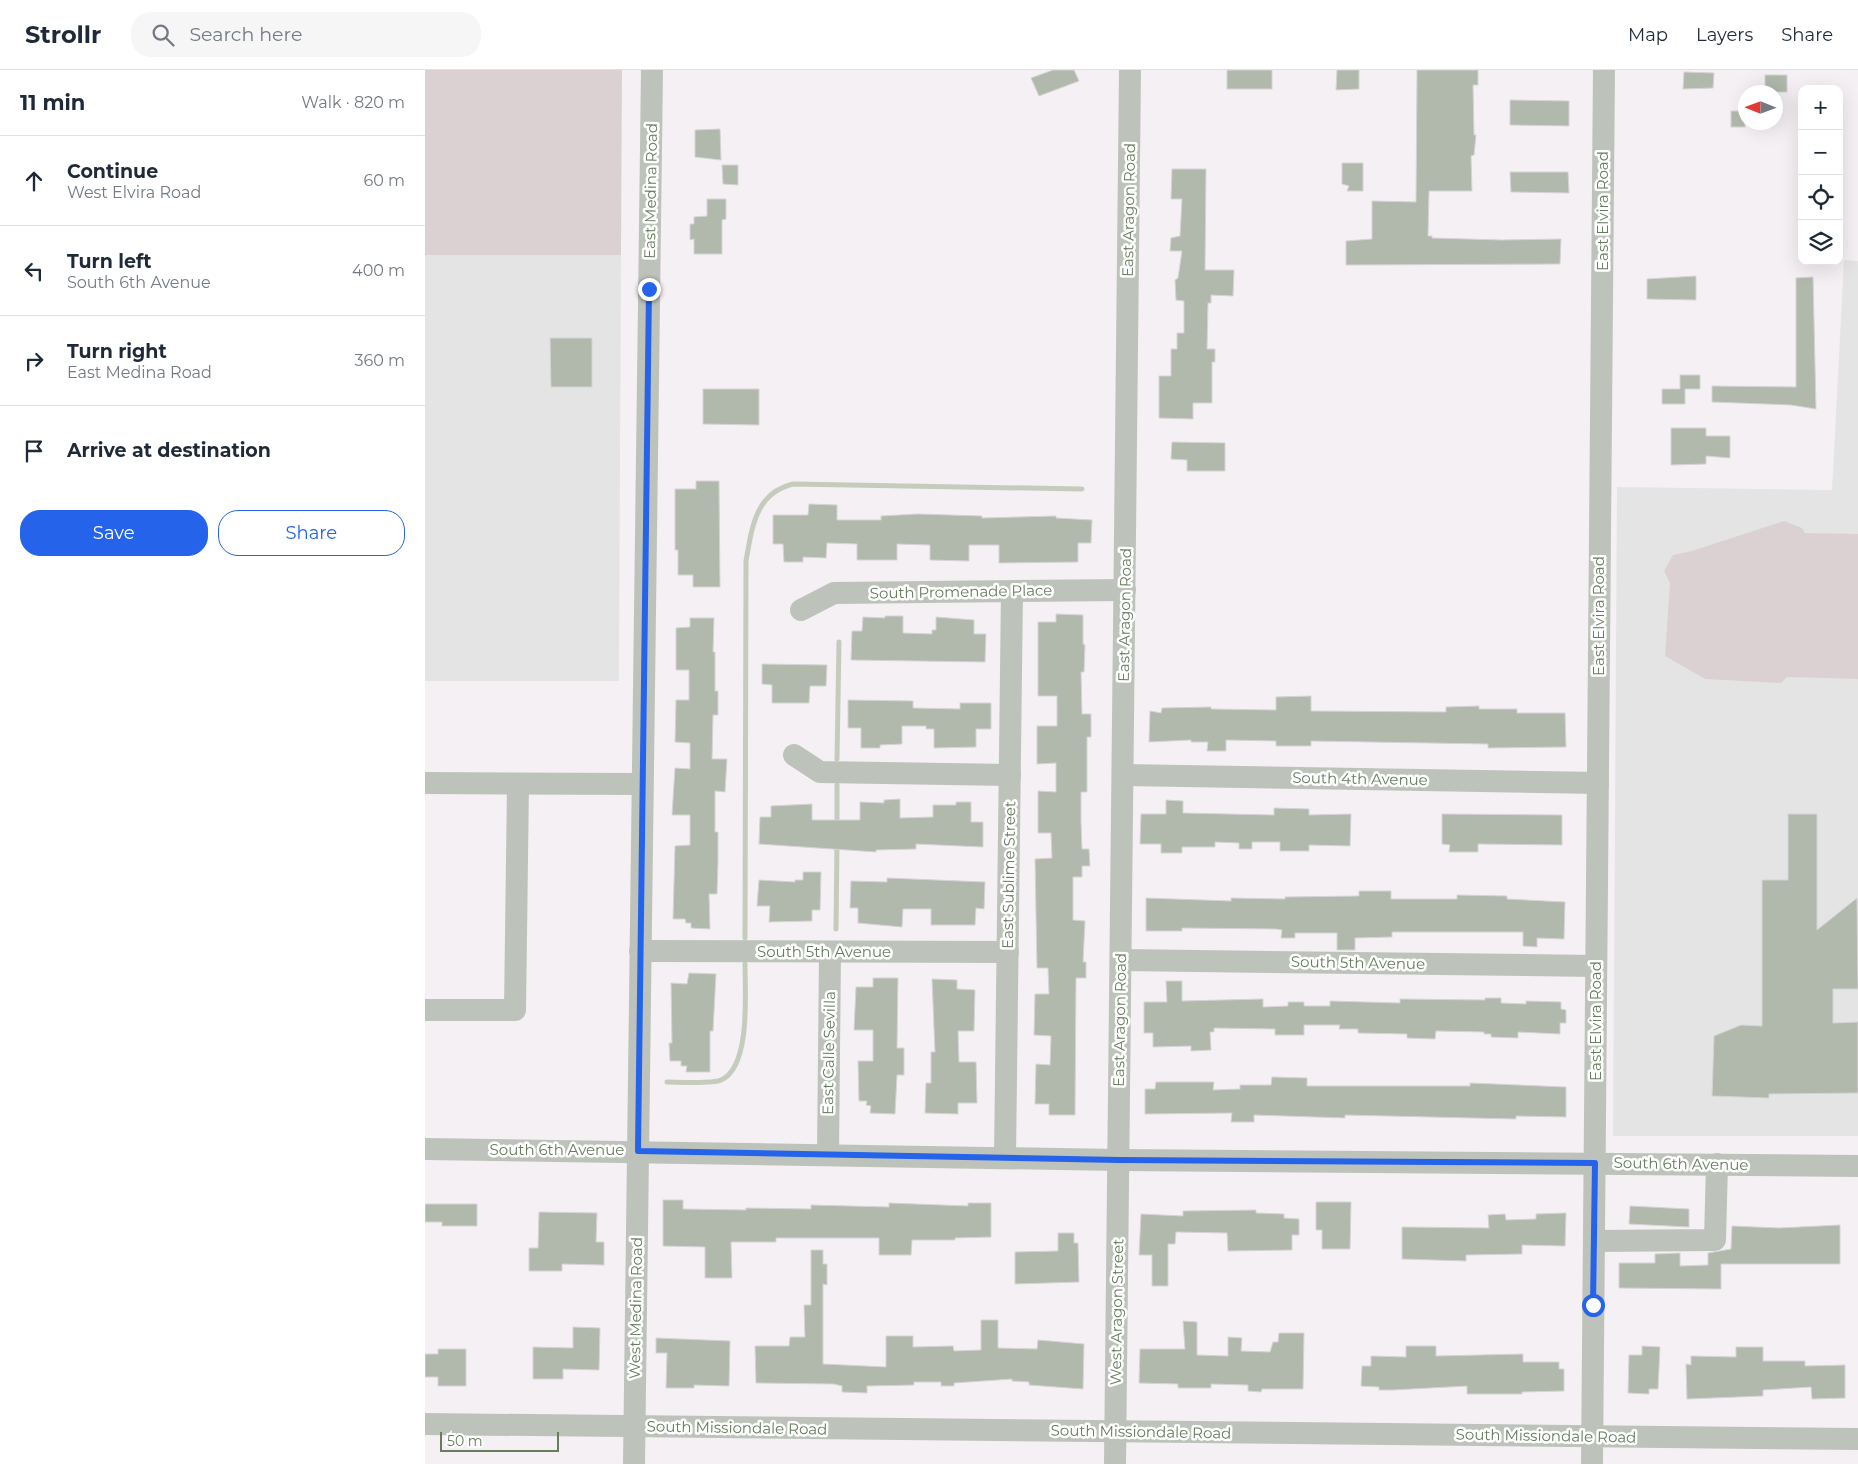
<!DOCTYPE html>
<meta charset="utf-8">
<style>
body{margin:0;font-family:Montserrat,sans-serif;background:#f6f6f7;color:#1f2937}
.controls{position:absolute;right:15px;top:15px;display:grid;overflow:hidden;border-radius:10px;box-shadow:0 5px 20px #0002}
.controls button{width:45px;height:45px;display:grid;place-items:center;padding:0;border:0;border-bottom:1px solid #e0e1e3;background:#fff;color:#1f2937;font:25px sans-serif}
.compass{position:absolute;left:1313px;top:15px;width:45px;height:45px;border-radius:50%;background:#fff;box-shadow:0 5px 20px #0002;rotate:271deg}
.scale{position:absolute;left:15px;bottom:12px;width:119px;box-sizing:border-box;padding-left:5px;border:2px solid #687c5f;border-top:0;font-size:14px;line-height:18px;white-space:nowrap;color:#687c5f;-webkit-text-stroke:4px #fff;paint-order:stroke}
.stop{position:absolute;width:15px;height:15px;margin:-11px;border:4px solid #2563eb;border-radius:50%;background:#fff}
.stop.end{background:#2563eb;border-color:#fff;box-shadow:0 1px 5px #0008}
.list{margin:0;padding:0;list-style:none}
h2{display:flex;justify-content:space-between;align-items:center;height:65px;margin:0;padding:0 20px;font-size:21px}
h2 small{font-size:16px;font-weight:400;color:#747a83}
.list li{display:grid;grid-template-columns:32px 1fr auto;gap:15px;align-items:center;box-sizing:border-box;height:90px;padding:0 20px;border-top:1px solid #e0e1e3}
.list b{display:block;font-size:19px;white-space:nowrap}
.list p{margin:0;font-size:16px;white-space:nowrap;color:#747a83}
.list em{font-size:16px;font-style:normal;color:#747a83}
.actions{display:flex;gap:10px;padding:15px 20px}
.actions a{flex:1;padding:11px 0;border:1px solid #2563eb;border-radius:20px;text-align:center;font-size:18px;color:#2563eb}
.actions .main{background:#2563eb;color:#fff}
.icon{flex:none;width:28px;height:28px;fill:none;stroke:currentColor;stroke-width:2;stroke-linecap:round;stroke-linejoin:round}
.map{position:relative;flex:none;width:1433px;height:1394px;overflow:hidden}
header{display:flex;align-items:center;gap:30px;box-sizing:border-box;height:70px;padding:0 25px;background:#fff;border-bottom:1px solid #e0e1e3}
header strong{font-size:24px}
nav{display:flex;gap:28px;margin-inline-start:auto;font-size:18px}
.search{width:350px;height:45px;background:#f6f6f7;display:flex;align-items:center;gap:12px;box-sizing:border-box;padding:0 18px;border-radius:20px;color:#747a83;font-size:19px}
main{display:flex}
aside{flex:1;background:#fff}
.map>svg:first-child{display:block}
.built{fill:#e5e4e4}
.green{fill:#dbd1d3}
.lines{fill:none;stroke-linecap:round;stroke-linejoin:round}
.stream{stroke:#c5ccbd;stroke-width:5}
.building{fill:#b1b9ad;stroke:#d6d3d5}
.minor{stroke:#bdc3ba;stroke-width:22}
.route{stroke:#2563eb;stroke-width:6}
.labels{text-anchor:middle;stroke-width:5;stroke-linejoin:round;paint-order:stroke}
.street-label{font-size:15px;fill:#687c5f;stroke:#fff}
</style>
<header>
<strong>Strollr</strong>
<div class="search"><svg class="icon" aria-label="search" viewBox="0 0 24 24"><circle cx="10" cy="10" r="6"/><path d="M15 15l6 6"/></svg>Search here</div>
<nav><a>Map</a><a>Layers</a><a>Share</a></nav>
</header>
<main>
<aside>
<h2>11 min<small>Walk · 820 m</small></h2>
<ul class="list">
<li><svg class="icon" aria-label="ahead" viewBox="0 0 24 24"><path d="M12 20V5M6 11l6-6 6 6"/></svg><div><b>Continue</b><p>West Elvira Road</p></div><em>60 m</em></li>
<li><svg class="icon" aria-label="left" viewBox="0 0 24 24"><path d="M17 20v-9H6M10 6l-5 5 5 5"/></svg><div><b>Turn left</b><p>South 6th Avenue</p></div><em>400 m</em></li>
<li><svg class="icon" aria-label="right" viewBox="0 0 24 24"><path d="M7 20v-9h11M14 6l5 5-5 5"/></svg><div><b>Turn right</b><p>East Medina Road</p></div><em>360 m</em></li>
<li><svg class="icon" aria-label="arrive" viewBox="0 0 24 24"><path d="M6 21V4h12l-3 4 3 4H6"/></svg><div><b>Arrive at destination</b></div></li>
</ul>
<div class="actions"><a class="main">Save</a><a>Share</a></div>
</aside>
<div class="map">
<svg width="1433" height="1394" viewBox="0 0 1433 1394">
<rect width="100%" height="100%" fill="#f5f0f4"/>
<g class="built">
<path d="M 0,185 L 196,185 L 194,611 L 0,611 Z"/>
<path d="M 1419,190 L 1433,191 L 1433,1066 L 1188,1066 L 1192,417 L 1407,420 Z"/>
</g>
<g class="green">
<path d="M 0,0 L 197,0 L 196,185 L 0,185 Z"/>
<path d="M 1359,451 L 1377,458 L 1380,463 L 1433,464 L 1433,609 L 1362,607 L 1356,613 L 1280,609 L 1240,586 L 1245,513 L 1239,501 L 1248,485 L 1267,481 Z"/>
</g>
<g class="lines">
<g class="stream">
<path d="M 412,689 L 414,572"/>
<path d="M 412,757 L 412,715"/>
<path d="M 411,859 L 412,773"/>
<path d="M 320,868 L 321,491 C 327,458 330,423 368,414 L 657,419"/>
<path d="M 242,1012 C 253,1012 288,1014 296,1010 C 326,997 320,923 320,894"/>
</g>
</g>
<g class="building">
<path d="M 628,0 L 649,0 L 654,11 L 614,26 L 606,8 Z"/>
<rect x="802" y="0" width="45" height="19"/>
<path d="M 912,0 L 934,0 L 934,19 L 911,20 Z"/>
<path d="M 992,0 L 1053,0 L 1053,15 L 1048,15 L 1049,65 L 1051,65 L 1049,85 L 1046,86 L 1047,121 L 1004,121 L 1003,166 L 1007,166 L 1007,168 L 1077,170 L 1136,169 L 1135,194 L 921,195 L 921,171 L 947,169 L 947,131 L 991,132 Z"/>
<path d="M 1259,2 L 1289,3 L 1288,18 L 1258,19 Z"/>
<rect x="1340" y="5" width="22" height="17"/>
<path d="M 1085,30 L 1144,31 L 1144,56 L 1085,55 Z"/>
<rect x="1306" y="41" width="14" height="16"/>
<path d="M 295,59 L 296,90 L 270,87 L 270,60 Z"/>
<path d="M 917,93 L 938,93 L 938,121 L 922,121 L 924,116 L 917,114 Z"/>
<path d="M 297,95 L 313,95 L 313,115 L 298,114 Z"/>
<path d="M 747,99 L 781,99 L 780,200 L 809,200 L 808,226 L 786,225 L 786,233 L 783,233 L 782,279 L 790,279 L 790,292 L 787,292 L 787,333 L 768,333 L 768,349 L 734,348 L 734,306 L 746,306 L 746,279 L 752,279 L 752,263 L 759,263 L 759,231 L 751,230 L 750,210 L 753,208 L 757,181 L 745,181 L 746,168 L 755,166 L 757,129 L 746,129 Z"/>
<path d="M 1085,102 L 1143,102 L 1144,123 L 1086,122 Z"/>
<path d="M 282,129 L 301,129 L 301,149 L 297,150 L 297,184 L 269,184 L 269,169 L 265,170 L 265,154 L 269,154 L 269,147 L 282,146 Z"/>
<path d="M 1271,206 L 1271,230 L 1222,229 L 1222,209 Z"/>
<path d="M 1388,207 L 1391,339 L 1366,335 L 1287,332 L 1287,316 L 1371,317 L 1371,208 Z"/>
<path d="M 125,268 L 167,268 L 167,317 L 126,317 Z"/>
<path d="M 1255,305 L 1275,305 L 1275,319 L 1260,319 L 1260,334 L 1237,334 L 1237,319 L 1255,319 Z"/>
<path d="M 278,319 L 334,319 L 334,355 L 278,354 Z"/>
<path d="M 1246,358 L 1281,358 L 1281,366 L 1305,366 L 1305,388 L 1281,386 L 1281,394 L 1246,395 Z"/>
<path d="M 747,372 L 800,373 L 800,401 L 762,401 L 762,390 L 746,389 Z"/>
<path d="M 271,411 L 294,411 L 295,517 L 268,517 L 268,505 L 253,505 L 253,480 L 250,480 L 250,419 L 271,419 Z"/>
<path d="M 384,434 L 412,435 L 412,450 L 456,450 L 456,446 L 493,444 L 557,446 L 557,448 L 631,446 L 631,448 L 667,450 L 666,473 L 653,473 L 653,492 L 574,493 L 574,475 L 544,475 L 544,491 L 505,490 L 505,475 L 472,474 L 472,490 L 432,490 L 432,474 L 402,473 L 401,488 L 378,487 L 378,492 L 359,492 L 358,474 L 348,474 L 348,445 L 383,445 Z"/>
<path d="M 631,544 L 658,545 L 658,574 L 660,575 L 659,602 L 656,602 L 657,644 L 666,644 L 666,667 L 662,667 L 662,722 L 656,722 L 656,752 L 657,779 L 664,779 L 665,796 L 657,796 L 657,807 L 648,807 L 648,850 L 660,851 L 658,892 L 661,892 L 661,908 L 651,908 L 650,1045 L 624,1045 L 624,1034 L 610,1034 L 611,994 L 625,995 L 626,966 L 609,965 L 610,924 L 624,924 L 623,898 L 612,898 L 610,789 L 627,788 L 626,763 L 613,763 L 613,721 L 631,722 L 631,693 L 612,694 L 612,656 L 632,656 L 632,626 L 613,626 L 613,552 L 631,552 Z"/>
<path d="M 460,546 L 478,546 L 478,563 L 507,564 L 507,560 L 511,560 L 511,547 L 549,550 L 549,564 L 561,564 L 560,592 L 426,590 L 427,561 L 437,561 L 438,547 L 460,548 Z"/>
<path d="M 265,548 L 289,548 L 288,582 L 290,582 L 290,621 L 293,621 L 293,645 L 288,645 L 287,689 L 302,689 L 300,722 L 290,721 L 290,762 L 293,762 L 293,792 L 292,824 L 284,824 L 285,859 L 266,858 L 266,853 L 261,853 L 260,849 L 248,849 L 250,776 L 265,775 L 265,745 L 247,745 L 250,698 L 265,699 L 265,673 L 250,672 L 251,630 L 264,630 L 264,600 L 251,600 L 251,558 L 265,557 Z"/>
<path d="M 337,594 L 402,595 L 401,616 L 385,616 L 384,633 L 347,633 L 347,615 L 337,614 Z"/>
<path d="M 886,626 L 886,641 L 1021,642 L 1021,637 L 1054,636 L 1054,639 L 1092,639 L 1092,643 L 1140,643 L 1141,677 L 1063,678 L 1063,674 L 886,671 L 886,676 L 851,676 L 851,671 L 801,670 L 801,681 L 782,681 L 783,672 L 766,672 L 766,670 L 724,672 L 725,641 L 736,643 L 737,638 L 786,637 L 786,639 L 851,640 L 851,627 Z"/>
<path d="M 423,630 L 488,631 L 488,638 L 535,639 L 535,633 L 566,633 L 566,659 L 551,659 L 551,677 L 509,678 L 509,659 L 501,659 L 501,656 L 477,656 L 477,674 L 455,675 L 455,678 L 436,678 L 436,658 L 423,658 Z"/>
<path d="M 475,729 L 475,748 L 508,747 L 508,735 L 531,735 L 531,732 L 546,732 L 546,752 L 558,752 L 558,777 L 491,774 L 491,779 L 451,780 L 451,782 L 334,774 L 335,747 L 346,747 L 346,736 L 387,734 L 387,750 L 435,750 L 435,732 L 459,733 L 459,730 Z"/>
<path d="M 741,730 L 758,731 L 758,743 L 849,745 L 849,738 L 884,739 L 884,745 L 926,744 L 925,776 L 884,775 L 884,781 L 855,781 L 855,772 L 827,772 L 827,779 L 814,779 L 814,773 L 790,772 L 790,777 L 757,777 L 757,783 L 736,783 L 736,774 L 715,774 L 716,744 L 741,744 Z"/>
<path d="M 1017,744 L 1137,745 L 1137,775 L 1053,774 L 1053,782 L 1024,782 L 1025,775 L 1017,774 Z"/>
<path d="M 1363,744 L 1392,744 L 1392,860 L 1432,828 L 1433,919 L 1408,919 L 1408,953 L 1433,952 L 1433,1023 L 1344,1024 L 1344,1028 L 1287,1026 L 1289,966 L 1316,955 L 1337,956 L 1337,810 L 1363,810 Z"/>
<path d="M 378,802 L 396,802 L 395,840 L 387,840 L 387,851 L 344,852 L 345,836 L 332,836 L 334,810 L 370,812 L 370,810 L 378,810 Z"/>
<path d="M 462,808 L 560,812 L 559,839 L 551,838 L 550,855 L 506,855 L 506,839 L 478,839 L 477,857 L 433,853 L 433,838 L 425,838 L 426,811 L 462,812 Z"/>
<path d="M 934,821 L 966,821 L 966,829 L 1032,829 L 1032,825 L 1082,826 L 1082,829 L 1140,832 L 1139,869 L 1112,868 L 1112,877 L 1098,876 L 1098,862 L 967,862 L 967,867 L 930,868 L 930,880 L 912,880 L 912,863 L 870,863 L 870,868 L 856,868 L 857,860 L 851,859 L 757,858 L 757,861 L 721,861 L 721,828 L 806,831 L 806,828 L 860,829 L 860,827 L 934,826 Z"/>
<path d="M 264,903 L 291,904 L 288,961 L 285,961 L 285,1002 L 261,1002 L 262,996 L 256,996 L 256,991 L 245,991 L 244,973 L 247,973 L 246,913 L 262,914 Z"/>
<path d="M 448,908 L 473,908 L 472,978 L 479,978 L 479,1005 L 472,1005 L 470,1044 L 445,1043 L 446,1036 L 441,1035 L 442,1031 L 434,1031 L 433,991 L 448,991 L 448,960 L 429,960 L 431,917 L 448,917 Z"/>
<path d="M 507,909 L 532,910 L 532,919 L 550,920 L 549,961 L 533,961 L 534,992 L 551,992 L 552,1033 L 533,1033 L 533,1044 L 500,1043 L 501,1013 L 506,1013 L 506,982 L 510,982 Z"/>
<path d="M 741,911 L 757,911 L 757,931 L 838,929 L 838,937 L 863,936 L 863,932 L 879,932 L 879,936 L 905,936 L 905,931 L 975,933 L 975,929 L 1060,930 L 1060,928 L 1076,928 L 1076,933 L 1101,934 L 1101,931 L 1136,932 L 1136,939 L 1141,940 L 1141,953 L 1135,953 L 1135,964 L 1093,962 L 1093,968 L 1066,967 L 1066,964 L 1059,964 L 1059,962 L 1011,961 L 1010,969 L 982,968 L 982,964 L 933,963 L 933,959 L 914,959 L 915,955 L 879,955 L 879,965 L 850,965 L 850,959 L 789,958 L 789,962 L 785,962 L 786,980 L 766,981 L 766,976 L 728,977 L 728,963 L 719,963 L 719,932 L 742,932 Z"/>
<path d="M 847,1007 L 882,1008 L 882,1016 L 1045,1016 L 1045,1013 L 1141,1017 L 1141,1047 L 1091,1046 L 1091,1049 L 920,1045 L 920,1048 L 829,1045 L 829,1052 L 806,1052 L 807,1043 L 720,1044 L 720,1019 L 730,1019 L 731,1012 L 789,1012 L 788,1020 L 815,1019 L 815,1015 L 846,1015 Z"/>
<path d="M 238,1130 L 258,1130 L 258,1139 L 321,1140 L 321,1138 L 386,1139 L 386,1135 L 464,1137 L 464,1133 L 543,1136 L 543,1133 L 566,1133 L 566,1167 L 530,1168 L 530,1170 L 487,1170 L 486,1185 L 454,1185 L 454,1168 L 351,1168 L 351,1172 L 306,1172 L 307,1208 L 280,1208 L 280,1177 L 238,1176 Z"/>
<path d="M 891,1132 L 926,1132 L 925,1179 L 897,1179 L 897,1160 L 891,1160 Z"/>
<path d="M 0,1134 L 52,1134 L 52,1156 L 17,1156 L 17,1152 L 0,1152 Z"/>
<path d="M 1205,1136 L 1264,1139 L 1264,1157 L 1204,1154 Z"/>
<path d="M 831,1140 L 831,1143 L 859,1144 L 859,1148 L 874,1149 L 874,1165 L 867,1165 L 867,1180 L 803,1181 L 802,1163 L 751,1162 L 750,1174 L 743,1174 L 743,1216 L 727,1216 L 727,1185 L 714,1185 L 716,1144 L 758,1146 L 758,1141 Z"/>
<path d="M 114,1142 L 172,1143 L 171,1172 L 179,1172 L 179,1195 L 137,1194 L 137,1201 L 104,1201 L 104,1178 L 113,1178 Z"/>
<path d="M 1141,1143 L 1140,1176 L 1097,1175 L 1097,1184 L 1041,1185 L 1041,1191 L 977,1189 L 977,1157 L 1064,1158 L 1063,1145 L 1080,1144 L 1081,1150 L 1111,1149 L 1111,1144 Z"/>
<path d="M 1415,1155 L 1415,1194 L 1296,1194 L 1296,1219 L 1194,1218 L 1194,1193 L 1230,1193 L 1230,1184 L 1255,1183 L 1255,1196 L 1283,1195 L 1283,1183 L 1306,1179 L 1307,1156 L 1354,1158 Z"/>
<path d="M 633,1163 L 649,1163 L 649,1173 L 653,1173 L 654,1212 L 590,1214 L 590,1182 L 633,1181 Z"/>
<path d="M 386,1180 L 398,1180 L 398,1194 L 402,1194 L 402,1215 L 398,1214 L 398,1294 L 461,1297 L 461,1266 L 488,1266 L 488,1277 L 528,1276 L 529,1281 L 556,1280 L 556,1250 L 573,1250 L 573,1278 L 612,1279 L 613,1270 L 659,1274 L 658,1319 L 604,1315 L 604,1312 L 587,1311 L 587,1309 L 529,1313 L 529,1316 L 516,1316 L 516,1312 L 489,1312 L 489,1315 L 442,1316 L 442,1323 L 417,1322 L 417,1316 L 409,1314 L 331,1313 L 330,1276 L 364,1276 L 365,1267 L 380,1267 L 379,1235 L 386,1235 Z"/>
<path d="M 758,1251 L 772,1252 L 772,1285 L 803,1286 L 803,1267 L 817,1268 L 816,1281 L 845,1282 L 848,1272 L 853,1272 L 854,1263 L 879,1263 L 878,1319 L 837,1319 L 836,1322 L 823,1321 L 823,1315 L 786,1314 L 786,1318 L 753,1318 L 753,1314 L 714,1313 L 715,1279 L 760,1279 Z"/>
<path d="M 148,1257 L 175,1258 L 174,1300 L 138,1299 L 138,1309 L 108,1309 L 108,1277 L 148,1278 Z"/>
<path d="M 231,1268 L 305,1271 L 304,1316 L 269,1315 L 269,1318 L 241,1318 L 242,1283 L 231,1283 Z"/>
<path d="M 981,1276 L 1011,1276 L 1011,1286 L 1098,1284 L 1098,1292 L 1134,1292 L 1134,1299 L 1139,1299 L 1139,1321 L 1097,1322 L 1097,1324 L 1042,1324 L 1042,1316 L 968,1320 L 954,1320 L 954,1317 L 936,1316 L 937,1296 L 946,1296 L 946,1286 L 981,1287 Z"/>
<path d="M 1217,1276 L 1235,1277 L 1233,1319 L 1224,1319 L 1224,1324 L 1203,1323 L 1204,1285 L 1217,1285 Z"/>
<path d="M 1311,1277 L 1338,1277 L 1338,1291 L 1380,1291 L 1380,1296 L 1420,1295 L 1420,1328 L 1387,1329 L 1386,1317 L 1338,1320 L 1338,1326 L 1262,1329 L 1261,1294 L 1266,1295 L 1266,1286 L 1311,1287 Z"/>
<path d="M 13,1279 L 41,1279 L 41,1316 L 13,1316 L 13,1307 L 0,1307 L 0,1284 L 13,1284 Z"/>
</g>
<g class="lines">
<g class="minor">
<path d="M 376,540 L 409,523 L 700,520"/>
<path d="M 369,685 L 395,702 L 585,705"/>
<path d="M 698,705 L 1173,713"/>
<path d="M 0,713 L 217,714"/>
<path d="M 215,881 L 583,882"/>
<path d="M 696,890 L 1171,896"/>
<path d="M 0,940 L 90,940 L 93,714"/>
<path d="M 0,1079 L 694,1090 L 1433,1096"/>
<path d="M 403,1085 L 405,882"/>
<path d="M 580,1088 L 587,521"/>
<path d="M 1169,1171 L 1290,1170 L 1292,1094"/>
<path d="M 0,1354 L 1433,1369"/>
<path d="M 209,1394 L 227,0"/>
<path d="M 690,1394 L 705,0"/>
<path d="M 1167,1394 L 1179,0"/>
</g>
</g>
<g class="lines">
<path class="route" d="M 224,219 L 213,1081 L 694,1090 L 1170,1093 L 1168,1235"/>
</g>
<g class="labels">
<g class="street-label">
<text transform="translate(226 121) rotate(-89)" y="5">East Medina Road</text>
<text transform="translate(704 140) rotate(-89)" y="5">East Aragon Road</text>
<text transform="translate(1178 141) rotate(-90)" y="5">East Elvira Road</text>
<text transform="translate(536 522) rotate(-1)" y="5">South Promenade Place</text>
<text transform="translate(700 545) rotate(-89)" y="5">East Aragon Road</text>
<text transform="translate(1174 546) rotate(-90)" y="5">East Elvira Road</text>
<text transform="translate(935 709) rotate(1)" y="5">South 4th Avenue</text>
<text transform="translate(584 805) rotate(-89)" y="5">East Sublime Street</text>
<text x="399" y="887">South 5th Avenue</text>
<text transform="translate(933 893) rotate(1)" y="5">South 5th Avenue</text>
<text transform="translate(695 950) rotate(-89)" y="5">East Aragon Road</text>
<text transform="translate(1171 951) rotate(-90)" y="5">East Elvira Road</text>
<text transform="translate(404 983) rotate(-89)" y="5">East Calle Sevilla</text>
<text x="132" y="1085">South 6th Avenue</text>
<text transform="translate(1256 1094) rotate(1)" y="5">South 6th Avenue</text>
<text transform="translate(211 1238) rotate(-89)" y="5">West Medina Road</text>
<text transform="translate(692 1242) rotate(-89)" y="5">West Aragon Street</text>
<text transform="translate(312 1358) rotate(1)" y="5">South Missiondale Road</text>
<text transform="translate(716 1362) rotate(1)" y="5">South Missiondale Road</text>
<text transform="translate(1121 1366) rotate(1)" y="5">South Missiondale Road</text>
</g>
</g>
</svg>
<div class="controls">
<button>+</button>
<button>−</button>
<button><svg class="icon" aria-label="locate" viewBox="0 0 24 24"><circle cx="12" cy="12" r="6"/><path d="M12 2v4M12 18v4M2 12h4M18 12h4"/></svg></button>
<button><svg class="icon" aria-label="layers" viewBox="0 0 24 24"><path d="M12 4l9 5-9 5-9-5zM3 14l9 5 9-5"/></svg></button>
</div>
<svg class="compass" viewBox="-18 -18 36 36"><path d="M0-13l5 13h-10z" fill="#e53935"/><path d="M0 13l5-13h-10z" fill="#747a83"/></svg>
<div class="scale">50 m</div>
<div class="stop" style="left:1168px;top:1235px"></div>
<div class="stop end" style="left:224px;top:219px"></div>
</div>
</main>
